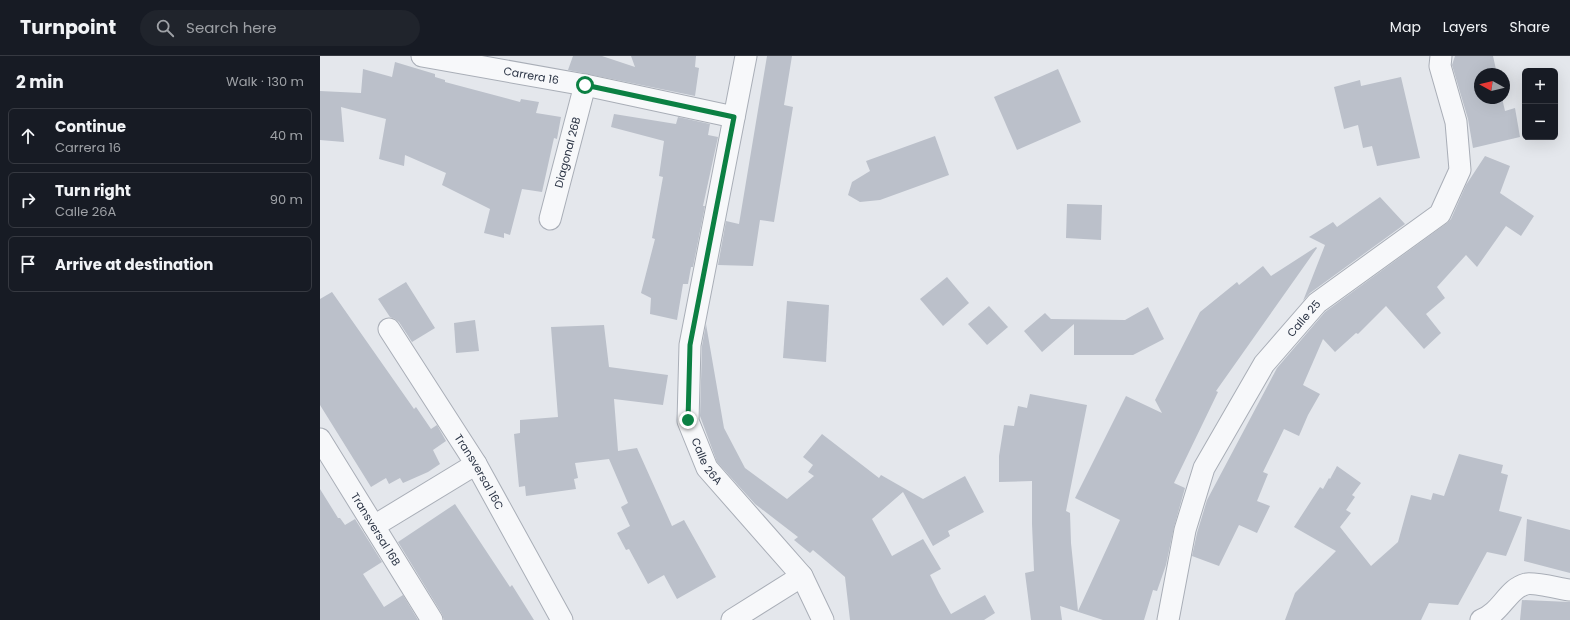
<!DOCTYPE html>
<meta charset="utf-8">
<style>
body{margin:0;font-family:Poppins,sans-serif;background:#20242c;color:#f1f3f6}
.controls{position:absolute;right:12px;top:12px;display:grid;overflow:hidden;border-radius:6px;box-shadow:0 4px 16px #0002}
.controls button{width:36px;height:36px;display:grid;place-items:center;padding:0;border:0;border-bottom:1px solid #363941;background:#171b24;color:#f1f3f6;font:20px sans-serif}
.compass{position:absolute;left:1154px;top:12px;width:36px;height:36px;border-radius:50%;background:#171b24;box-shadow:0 4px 16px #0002;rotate:278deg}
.stop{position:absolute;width:12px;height:12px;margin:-9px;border:3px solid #0b8043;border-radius:50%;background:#fff}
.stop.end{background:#0b8043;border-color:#fff;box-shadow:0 1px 4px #0008}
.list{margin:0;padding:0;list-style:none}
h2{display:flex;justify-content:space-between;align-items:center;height:52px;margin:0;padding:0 16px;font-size:17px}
h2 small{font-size:13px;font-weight:400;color:#9ea1a6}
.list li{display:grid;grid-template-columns:26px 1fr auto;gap:12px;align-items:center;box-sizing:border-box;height:56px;margin:0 8px 8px;padding:0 8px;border:1px solid #363941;border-radius:6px}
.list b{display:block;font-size:15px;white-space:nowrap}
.list p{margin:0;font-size:13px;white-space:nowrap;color:#9ea1a6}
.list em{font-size:13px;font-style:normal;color:#9ea1a6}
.icon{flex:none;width:22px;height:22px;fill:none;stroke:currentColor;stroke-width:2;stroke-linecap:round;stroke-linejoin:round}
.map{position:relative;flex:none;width:1250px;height:564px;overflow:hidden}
header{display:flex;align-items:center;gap:24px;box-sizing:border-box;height:56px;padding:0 20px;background:#171b24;border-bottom:1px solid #363941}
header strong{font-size:19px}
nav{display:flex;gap:22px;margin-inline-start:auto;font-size:14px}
.search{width:280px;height:36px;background:#20242c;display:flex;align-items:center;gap:10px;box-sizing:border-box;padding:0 14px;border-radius:22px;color:#9ea1a6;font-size:15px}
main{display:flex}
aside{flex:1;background:#171b24}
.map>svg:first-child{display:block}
.building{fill:#bbc0ca}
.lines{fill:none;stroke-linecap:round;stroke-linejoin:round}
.street-casing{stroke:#a9aeb7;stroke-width:23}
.street{stroke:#f7f8fa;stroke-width:21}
.route{stroke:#0b8043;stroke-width:5}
.labels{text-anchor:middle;stroke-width:3;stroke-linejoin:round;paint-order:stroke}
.street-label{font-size:11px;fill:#2b3445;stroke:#f4f6f9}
</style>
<header>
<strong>Turnpoint</strong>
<div class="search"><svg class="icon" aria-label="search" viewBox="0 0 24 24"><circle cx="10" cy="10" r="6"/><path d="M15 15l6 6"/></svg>Search here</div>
<nav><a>Map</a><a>Layers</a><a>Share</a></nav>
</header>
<main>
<aside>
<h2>2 min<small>Walk · 130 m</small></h2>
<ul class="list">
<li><svg class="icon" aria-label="ahead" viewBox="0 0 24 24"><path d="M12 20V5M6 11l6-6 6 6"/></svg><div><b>Continue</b><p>Carrera 16</p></div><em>40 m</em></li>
<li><svg class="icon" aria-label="right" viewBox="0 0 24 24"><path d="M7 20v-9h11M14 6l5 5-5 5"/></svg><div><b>Turn right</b><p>Calle 26A</p></div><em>90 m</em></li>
<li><svg class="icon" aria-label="arrive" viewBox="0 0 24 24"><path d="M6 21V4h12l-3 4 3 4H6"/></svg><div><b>Arrive at destination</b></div></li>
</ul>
</aside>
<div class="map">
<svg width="1250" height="564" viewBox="0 0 1250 564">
<rect width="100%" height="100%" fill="#e4e7ec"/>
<g class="building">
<path d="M 253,0 L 282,0 L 315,11 L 311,0 L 376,0 L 375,11 L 379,12 L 375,40 L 248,14 Z"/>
<path d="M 447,0 L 472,0 L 464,49 L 473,51 L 454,166 L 440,164 L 433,210 L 398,209 L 406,165 L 419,168 Z"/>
<path d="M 1135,0 L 1173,0 L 1177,18 L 1160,18 L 1160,42 L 1182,42 L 1185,55 L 1195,52 L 1200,81 L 1153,92 L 1148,63 L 1132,9 Z"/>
<path d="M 75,6 L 115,18 L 115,21 L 125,24 L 125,26 L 200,46 L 201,43 L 219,46 L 216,57 L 241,61 L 237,83 L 234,82 L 222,136 L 202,133 L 190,179 L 184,177 L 184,182 L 164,177 L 170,153 L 122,129 L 126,117 L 85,99 L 84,110 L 59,103 L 66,63 L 21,51 L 24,86 L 0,84 L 0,35 L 41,37 L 43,13 L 72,21 Z"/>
<path d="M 738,13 L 761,66 L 697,94 L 674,41 Z"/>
<path d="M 1081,21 L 1100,102 L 1057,110 L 1052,90 L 1043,92 L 1038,69 L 1024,73 L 1014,31 L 1040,24 L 1041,30 Z"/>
<path d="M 294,58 L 356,68 L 358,61 L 390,68 L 388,79 L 398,81 L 383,150 L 385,150 L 373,211 L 371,211 L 368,228 L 363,228 L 357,264 L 330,258 L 331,242 L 321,237 L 335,183 L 332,182 L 343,121 L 339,120 L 344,85 L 291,71 Z"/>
<path d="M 615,80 L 629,119 L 560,144 L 540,146 L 528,139 L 532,126 L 550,115 L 546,105 Z"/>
<path d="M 1165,100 L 1190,110 L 1180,137 L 1214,160 L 1201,180 L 1186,170 L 1157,211 L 1146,199 L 1117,231 L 1125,242 L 1106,258 L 1121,277 L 1104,293 L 1066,250 L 1038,278 L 1036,277 L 1015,296 L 1003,283 L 983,329 L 1000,338 L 988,359 L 979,380 L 964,373 L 943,416 L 948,418 L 937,445 L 950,450 L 937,477 L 919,469 L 899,510 L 872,500 L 877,477 L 887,444 L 957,312 L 1005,256 L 1127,167 L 1131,163 L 1146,129 Z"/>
<path d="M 1060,141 L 1085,168 L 990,237 L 983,245 L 1005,189 L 989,181 L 1013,166 L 1017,171 Z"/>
<path d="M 747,148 L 782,149 L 781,184 L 746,182 Z"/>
<path d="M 996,191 L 997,192 L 896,335 L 898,336 L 854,427 L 865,432 L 854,471 L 846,509 L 837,535 L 833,534 L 824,564 L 783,564 L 740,550 L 742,564 L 711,564 L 705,517 L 714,515 L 712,468 L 712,425 L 679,426 L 679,400 L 684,369 L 694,370 L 698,350 L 707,352 L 710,338 L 767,349 L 746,455 L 750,457 L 751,487 L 758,555 L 800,464 L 755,442 L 806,340 L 842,357 L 835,344 L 880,256 L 917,226 L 919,229 L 943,210 L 951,220 Z"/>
<path d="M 627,221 L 649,247 L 623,270 L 600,243 Z"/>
<path d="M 86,226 L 115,272 L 92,286 L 79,266 L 75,263 L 70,261 L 58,243 Z"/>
<path d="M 12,236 L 94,353 L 96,351 L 111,373 L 117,369 L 126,385 L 113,394 L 120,408 L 108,416 L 83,427 L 80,422 L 69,428 L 66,422 L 51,431 L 0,349 L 0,243 Z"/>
<path d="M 467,245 L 509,249 L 506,306 L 463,302 Z"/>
<path d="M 669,250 L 688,271 L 667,289 L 648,268 Z"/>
<path d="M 828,251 L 844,283 L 813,299 L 754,299 L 754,268 L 722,296 L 704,275 L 725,257 L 731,263 L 805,264 Z"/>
<path d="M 155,264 L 159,295 L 136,297 L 134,267 Z"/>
<path d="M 386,268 L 404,372 L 425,412 L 467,443 L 494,420 L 488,416 L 493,409 L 483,401 L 502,378 L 559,422 L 561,419 L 603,443 L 645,420 L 664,456 L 628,475 L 630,480 L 613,490 L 583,436 L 552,463 L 572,500 L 603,483 L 621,513 L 610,519 L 619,537 L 631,558 L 665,539 L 675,557 L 664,564 L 530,564 L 525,521 L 493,494 L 490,497 L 474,484 L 478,481 L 435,448 L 397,406 L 380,360 L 382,290 Z"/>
<path d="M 284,269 L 289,311 L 348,319 L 343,349 L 294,343 L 298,395 L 317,392 L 352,470 L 364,464 L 396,521 L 357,543 L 344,519 L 328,528 L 309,493 L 306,494 L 297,477 L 310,470 L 301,451 L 308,447 L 289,403 L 255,407 L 258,422 L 254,423 L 256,433 L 206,440 L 205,430 L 199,431 L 194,378 L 200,377 L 200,364 L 238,361 L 231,271 Z"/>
<path d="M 1139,398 L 1183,409 L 1181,417 L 1188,419 L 1179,455 L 1202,461 L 1186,500 L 1167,496 L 1138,549 L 1109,547 L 1101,564 L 965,564 L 975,537 L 1016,495 L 974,471 L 1000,431 L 1003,433 L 1009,422 L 1010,423 L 1017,410 L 1041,427 L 1032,439 L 1035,441 L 1026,454 L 1031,457 L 1020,471 L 1051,510 L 1078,486 L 1091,439 L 1111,444 L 1113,437 L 1124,440 Z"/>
<path d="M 0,433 L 18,462 L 20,462 L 25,469 L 35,463 L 62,506 L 43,518 L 64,551 L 83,539 L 98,564 L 0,564 Z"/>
<path d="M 135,448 L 190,531 L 192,529 L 214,564 L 124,564 L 122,558 L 78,486 Z"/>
<path d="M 1207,463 L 1250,474 L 1250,517 L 1204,505 Z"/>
<path d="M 1202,544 L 1250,546 L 1250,564 L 1200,564 Z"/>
</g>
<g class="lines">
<defs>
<g id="street">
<path id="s1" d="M 102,0 L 265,29 L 414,61"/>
<path id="s2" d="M 426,0 L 370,289 L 368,365 L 387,412 L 482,520 L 503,564"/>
<path id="s3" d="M 230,163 L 265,29"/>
<path id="s4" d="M 69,273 L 156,408 L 242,564"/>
<path id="s5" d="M 0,383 L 112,564"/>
<path d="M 54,470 L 156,408"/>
<path d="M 412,564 L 482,520"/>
<path id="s6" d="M 848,564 L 865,474 L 884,412 L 944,308 L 997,247 L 1120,158 L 1140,114 L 1136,66 L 1120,10 L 1121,0"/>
<path d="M 1161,564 C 1182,556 1187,533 1206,528 C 1214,526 1241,533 1250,534"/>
</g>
</defs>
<use href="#street" class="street-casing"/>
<use href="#street" class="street"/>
</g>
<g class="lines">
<path class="route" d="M 265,29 L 414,61 L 370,289 L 368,364"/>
</g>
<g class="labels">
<g class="street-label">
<text dy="4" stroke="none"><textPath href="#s1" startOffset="111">Carrera 16</textPath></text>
<text dy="4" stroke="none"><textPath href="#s3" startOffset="69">Diagonal 26B</textPath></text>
<text dy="4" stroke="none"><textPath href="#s6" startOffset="337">Calle 25</textPath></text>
<text dy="4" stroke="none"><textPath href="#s2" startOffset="415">Calle 26A</textPath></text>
<text dy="4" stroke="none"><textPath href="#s4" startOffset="169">Transversal 16C</textPath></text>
<text dy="4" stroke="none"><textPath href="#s5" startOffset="106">Transversal 16B</textPath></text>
</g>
</g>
</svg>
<div class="controls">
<button>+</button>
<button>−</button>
</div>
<svg class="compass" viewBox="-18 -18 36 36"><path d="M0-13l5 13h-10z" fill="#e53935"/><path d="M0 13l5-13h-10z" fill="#9ea1a6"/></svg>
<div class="stop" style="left:265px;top:29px"></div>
<div class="stop end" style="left:368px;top:364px"></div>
</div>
</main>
